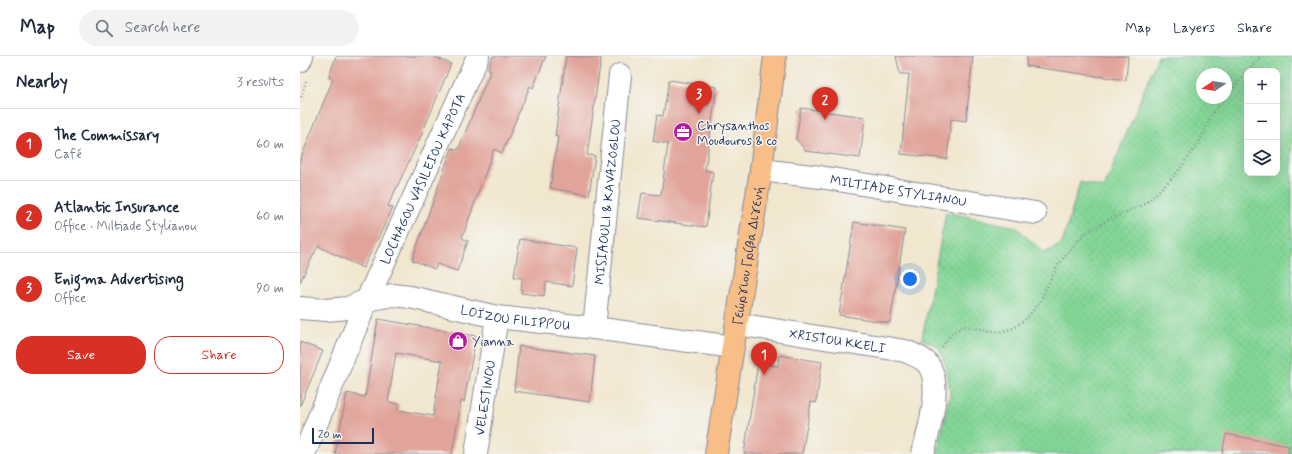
<!DOCTYPE html>
<meta charset="utf-8">
<style>
body{margin:0;font-family:Mynerve,sans-serif;background:#f2f2f3;color:#1f2937}
.controls{position:absolute;right:12px;top:12px;display:grid;overflow:hidden;border-radius:8px;box-shadow:0 4px 16px #0002}
.controls button{width:36px;height:36px;display:grid;place-items:center;padding:0;border:0;border-bottom:1px solid #e0e1e3;background:#fff;color:#1f2937;font:20px sans-serif}
.compass{position:absolute;left:896px;top:12px;width:36px;height:36px;border-radius:50%;background:#fff;box-shadow:0 4px 16px #0002;rotate:258deg}
.scale{position:absolute;left:12px;bottom:10px;width:62px;box-sizing:border-box;padding-left:4px;border:2px solid #1b2f5e;border-top:0;font-size:11px;line-height:14px;white-space:nowrap;color:#1b2f5e;-webkit-text-stroke:3px #f6f6f2;paint-order:stroke}
.you{position:absolute;left:610px;top:223px;width:14px;height:14px;margin:-10px;border:3px solid #fff;border-radius:50%;background:#1a73e8;box-shadow:0 0 0 6px #1a73e833}
.badge{display:grid;place-items:center;width:26px;height:26px;border-radius:50%;background:#d93025;color:#fff;font-size:13px;font-weight:700}
.pin{position:absolute;translate:-50% -33px;filter:drop-shadow(0 1px 2px #0008)}
.pin::after{content:'';position:absolute;top:21px;width:14px;height:12px;background:inherit;clip-path:polygon(0 0,100% 0,50% 100%)}
.list{margin:0;padding:0;list-style:none}
h2{display:flex;justify-content:space-between;align-items:center;height:52px;margin:0;padding:0 16px;font-size:17px}
h2 small{font-size:13px;font-weight:400;color:#747a83}
.list li{display:grid;grid-template-columns:26px 1fr auto;gap:12px;align-items:center;box-sizing:border-box;height:72px;padding:0 16px;border-top:1px solid #e0e1e3}
.list b{display:block;font-size:15px;white-space:nowrap}
.list p{margin:0;font-size:13px;white-space:nowrap;color:#747a83}
.list em{font-size:13px;font-style:normal;color:#747a83}
.actions{display:flex;gap:8px;padding:12px 16px}
.actions a{flex:1;padding:9px 0;border:1px solid #d93025;border-radius:16px;text-align:center;font-size:14px;color:#d93025}
.actions .main{background:#d93025;color:#fff}
.icon{flex:none;width:22px;height:22px;fill:none;stroke:currentColor;stroke-width:2;stroke-linecap:round;stroke-linejoin:round}
.map{position:relative;flex:none;width:992px;height:398px;overflow:hidden}
header{display:flex;align-items:center;gap:24px;box-sizing:border-box;height:56px;padding:0 20px;background:#fff;border-bottom:1px solid #e0e1e3}
header strong{font-size:19px}
nav{display:flex;gap:22px;margin-inline-start:auto;font-size:14px}
.search{width:280px;height:36px;background:#f2f2f3;display:flex;align-items:center;gap:10px;box-sizing:border-box;padding:0 14px;border-radius:22px;color:#747a83;font-size:15px}
main{display:flex}
aside{flex:1;background:#fff}
.map>svg:first-child{display:block}
.grass{fill:url(#grass-dots);stroke:#4f827a;fill-rule:evenodd}
.building{fill:#e1a49b;fill-rule:evenodd}
.lines{fill:none;stroke-linecap:round;stroke-linejoin:round}
.minor-casing{stroke:#868a96;stroke-width:24}
.tertiary-casing{stroke:#868a96;stroke-width:24}
.primary-casing{stroke:#868a96;stroke-width:24}
.path{stroke:#868a96;stroke-width:2.5;stroke-dasharray:1 3;stroke-linecap:butt}
.minor{stroke:#fff;stroke-width:22}
.tertiary{stroke:#fff;stroke-width:22}
.primary{stroke:#f7be88;stroke-width:22}
.labels{text-anchor:middle;stroke-width:3;stroke-linejoin:round;paint-order:stroke}
.poi-label{font-size:13px;fill:#1b2f5e;stroke:#f6f6f2;text-anchor:start}
.street-label{font-size:13px;fill:#1b2f5e;stroke:#f6f6f2}
</style>
<header>
<strong>Map</strong>
<div class="search"><svg class="icon" aria-label="search" viewBox="0 0 24 24"><circle cx="10" cy="10" r="6"/><path d="M15 15l6 6"/></svg>Search here</div>
<nav><a>Map</a><a>Layers</a><a>Share</a></nav>
</header>
<main>
<aside>
<h2>Nearby<small>3 results</small></h2>
<ul class="list">
<li><span class="badge">1</span><div><b>The Commissary</b><p>Café</p></div><em>60 m</em></li>
<li><span class="badge">2</span><div><b>Atlantic Insurance</b><p>Office · Miltiade Stylianou</p></div><em>60 m</em></li>
<li><span class="badge">3</span><div><b>Enigma Advertising</b><p>Office</p></div><em>90 m</em></li>
</ul>
<div class="actions"><a class="main">Save</a><a>Share</a></div>
</aside>
<div class="map">
<svg width="992" height="398" viewBox="0 0 992 398">
<defs>
<pattern id="grass-dots" width="8" height="8" patternUnits="userSpaceOnUse"><rect width="8" height="8" fill="#83d596"/><path d="M2 2h.1M6 6h.1" fill="none" stroke="#71b784" stroke-width="1.8" stroke-linecap="round"/></pattern>
</defs>
<rect width="100%" height="100%" fill="#f6f6f2"/>
<filter id="ink" filterUnits="userSpaceOnUse"><feTurbulence type="fractalNoise" baseFrequency=".025" numOctaves="2"/><feDisplacementMap in="SourceGraphic" scale="8" xChannelSelector="R" yChannelSelector="G"/><feConvolveMatrix kernelMatrix="1 2 1 2 8 2 1 2 1" color-interpolation-filters="sRGB"/></filter>
<filter id="wash" filterUnits="userSpaceOnUse"><feTurbulence type="fractalNoise" baseFrequency=".012" numOctaves="4" result="noise"/><feDisplacementMap in="SourceGraphic" scale="16" xChannelSelector="R" yChannelSelector="G"/><feGaussianBlur stdDeviation="0.9" result="paint"/><feColorMatrix in="noise" values="0 0 0 0 0 0 0 0 0 0 0 0 0 0 0 0 0 1.4 0 .05"/><feComposite in="paint" operator="in"/></filter>
<g filter="url(#wash)">
<rect width="100%" height="100%" fill="#f1e6ce"/>
<path class="grass" d="M 858,0 L 992,0 L 992,398 L 637,398 L 650,338 L 647,313 L 639,291 L 622,283 L 646,156 L 716,171 L 744,197 L 762,188 L 780,126 L 804,132 ZM 947,15 L 977,15 L 977,117 L 947,117 ZM 902,18 L 926,18 L 926,42 L 902,42 Z"/>
<g id="blocks">
<g class="building">
<path d="M 36,0 L 132,0 L 151,8 L 120,82 L 88,150 L 93,152 L 63,212 L 18,190 L 0,226 L 0,104 L 33,23 L 29,21 Z"/>
<path d="M 193,0 L 246,0 L 233,32 L 230,30 L 202,97 L 194,93 L 162,182 L 168,185 L 157,215 L 137,208 L 135,213 L 112,204 L 152,92 L 158,94 L 191,14 L 188,13 Z"/>
<path d="M 266,0 L 301,2 L 287,99 L 295,100 L 289,139 L 250,132 L 258,81 L 255,80 Z"/>
<path d="M 596,0 L 673,0 L 666,65 L 651,63 L 647,103 L 601,98 L 609,18 L 600,18 Z"/>
<path d="M 727,0 L 828,0 L 826,24 L 726,10 Z"/>
<path d="M 369,24 L 417,31 L 405,114 L 413,116 L 406,171 L 338,162 L 342,137 L 361,139 L 368,88 L 353,85 L 357,59 L 363,60 Z"/>
<path d="M 501,52 L 565,61 L 560,102 L 506,95 L 496,83 Z"/>
<path d="M 554,166 L 605,174 L 590,267 L 539,259 Z"/>
<path d="M 220,183 L 277,192 L 272,230 L 246,226 L 244,240 L 221,237 L 222,222 L 214,221 Z"/>
<path d="M 78,263 L 176,280 L 164,346 L 161,345 L 152,398 L 35,398 L 47,337 L 65,341 ZM 96,297 L 142,305 L 133,360 L 98,354 L 99,348 L 88,346 Z"/>
<path d="M 0,286 L 23,295 L 0,350 Z"/>
<path d="M 219,290 L 295,300 L 290,346 L 214,335 Z"/>
<path d="M 479,299 L 522,306 L 516,347 L 511,346 L 502,398 L 444,398 L 458,307 L 478,310 Z"/>
<path d="M 926,378 L 989,390 L 988,398 L 922,398 Z"/>
</g>
</g>
</g>
<g filter="url(#ink)">
<use href="#blocks" fill-opacity="0" stroke="#868a96" stroke-width="1"/>
<g class="lines">
<defs>
<g id="minor">
<path id="s1" d="M 461,114 L 520,121 L 735,157"/>
<path id="s2" d="M 0,252 L 26,254 L 48,252 L 67,244 L 93,239 L 110,241 L 197,261 L 294,272 L 433,291"/>
<path id="s3" d="M 437,268 L 605,295 C 612,298 621,301 627,307 C 644,327 628,375 623,398"/>
<path id="s4" d="M 294,272 L 320,19"/>
<path id="s5" d="M 4,398 L 67,244 L 178,0"/>
<path id="s6" d="M 176,398 L 197,261"/>
</g>
<path id="tertiary" d="M 0,5 L 2,0"/>
<g id="primary">
<path id="s7" d="M 416,398 L 461,114 L 475,0"/>
</g>
</defs>
<use href="#minor" class="minor-casing"/>
<use href="#tertiary" class="tertiary-casing"/>
<use href="#primary" class="primary-casing"/>
<g class="path">
<path d="M 948,15 L 961,0"/>
<path d="M 926,41 L 947,16"/>
<path d="M 0,45 L 6,25"/>
<path d="M 642,291 L 653,276 L 664,270 L 699,276 L 714,272 L 727,262 L 739,247 L 758,209 L 784,178 L 808,164 L 845,148 L 877,117 L 901,83 L 912,58 L 925,42"/>
</g>
<use href="#minor" class="minor"/>
<use href="#tertiary" class="tertiary"/>
<use href="#primary" class="primary"/>
</g>
</g>
<defs>
<symbol id="office-disc" viewBox="-11 -11 22 22"><circle r="9.5" fill="#b5179e" stroke="#f6f6f2"/><path d="M-6-3h4V-5.5h4V-3h4V5H-6ZM-1-4.5V-3h2v-1.5ZM-6 0V1H6V0Z" fill="#fff"/></symbol>
<symbol id="shop-disc" viewBox="-11 -11 22 22"><circle r="9.5" fill="#b5179e" stroke="#f6f6f2"/><path d="M-5-2.5h2.3a2.7 3.5 0 0 1 5.4 0H5L5.5 6h-11ZM-1.5-2.5h3a1.5 2.3 0 0 0-3 0Z" fill="#fff"/></symbol>
</defs>
<g fill-rule="evenodd">
<use href="#office-disc" x="372" y="65" width="22" height="22"/>
<use href="#shop-disc" x="147" y="274" width="22" height="22"/>
</g>
<g class="labels">
<g class="poi-label">
<text x="397" y="74">Chrysanthos<tspan x="397" dy="15">Moudouros &amp; co</tspan></text>
<text x="172" y="290">Yianna</text>
</g>
<g class="street-label">
<text dy="5" stroke="none"><textPath href="#s5" startOffset="300">LOCHAGOU VASILEIOU KAPOTA</textPath></text>
<text dy="5" stroke="none"><textPath href="#s1" startOffset="139">MILTIADE STYLIANOU</textPath></text>
<text dy="5" stroke="none"><textPath href="#s4" startOffset="127">MISIAOULI &amp; KAVAZOGLOU</textPath></text>
<text dy="5" stroke="none"><textPath href="#s7" startOffset="201">Γεώργιου Γρίβα Διγενή</textPath></text>
<text dy="5" stroke="none"><textPath href="#s2" startOffset="220">LOÏZOU FILIPPOU</textPath></text>
<text dy="5" stroke="none"><textPath href="#s3" startOffset="102">XRISTOU KKELI</textPath></text>
<text dy="5" stroke="none"><textPath href="#s6" startOffset="57">VELESTINOU</textPath></text>
</g>
</g>
</svg>
<div class="controls">
<button>+</button>
<button>−</button>
<button><svg class="icon" aria-label="layers" viewBox="0 0 24 24"><path d="M12 4l9 5-9 5-9-5zM3 14l9 5 9-5"/></svg></button>
</div>
<svg class="compass" viewBox="-18 -18 36 36"><path d="M0-13l5 13h-10z" fill="#e53935"/><path d="M0 13l5-13h-10z" fill="#747a83"/></svg>
<div class="scale">20 m</div>
<div class="you"></div>
<div class="pin badge" style="left:464px;top:319px">1</div>
<div class="pin badge" style="left:525px;top:64px">2</div>
<div class="pin badge" style="left:399px;top:58px">3</div>
</div>
</main>
